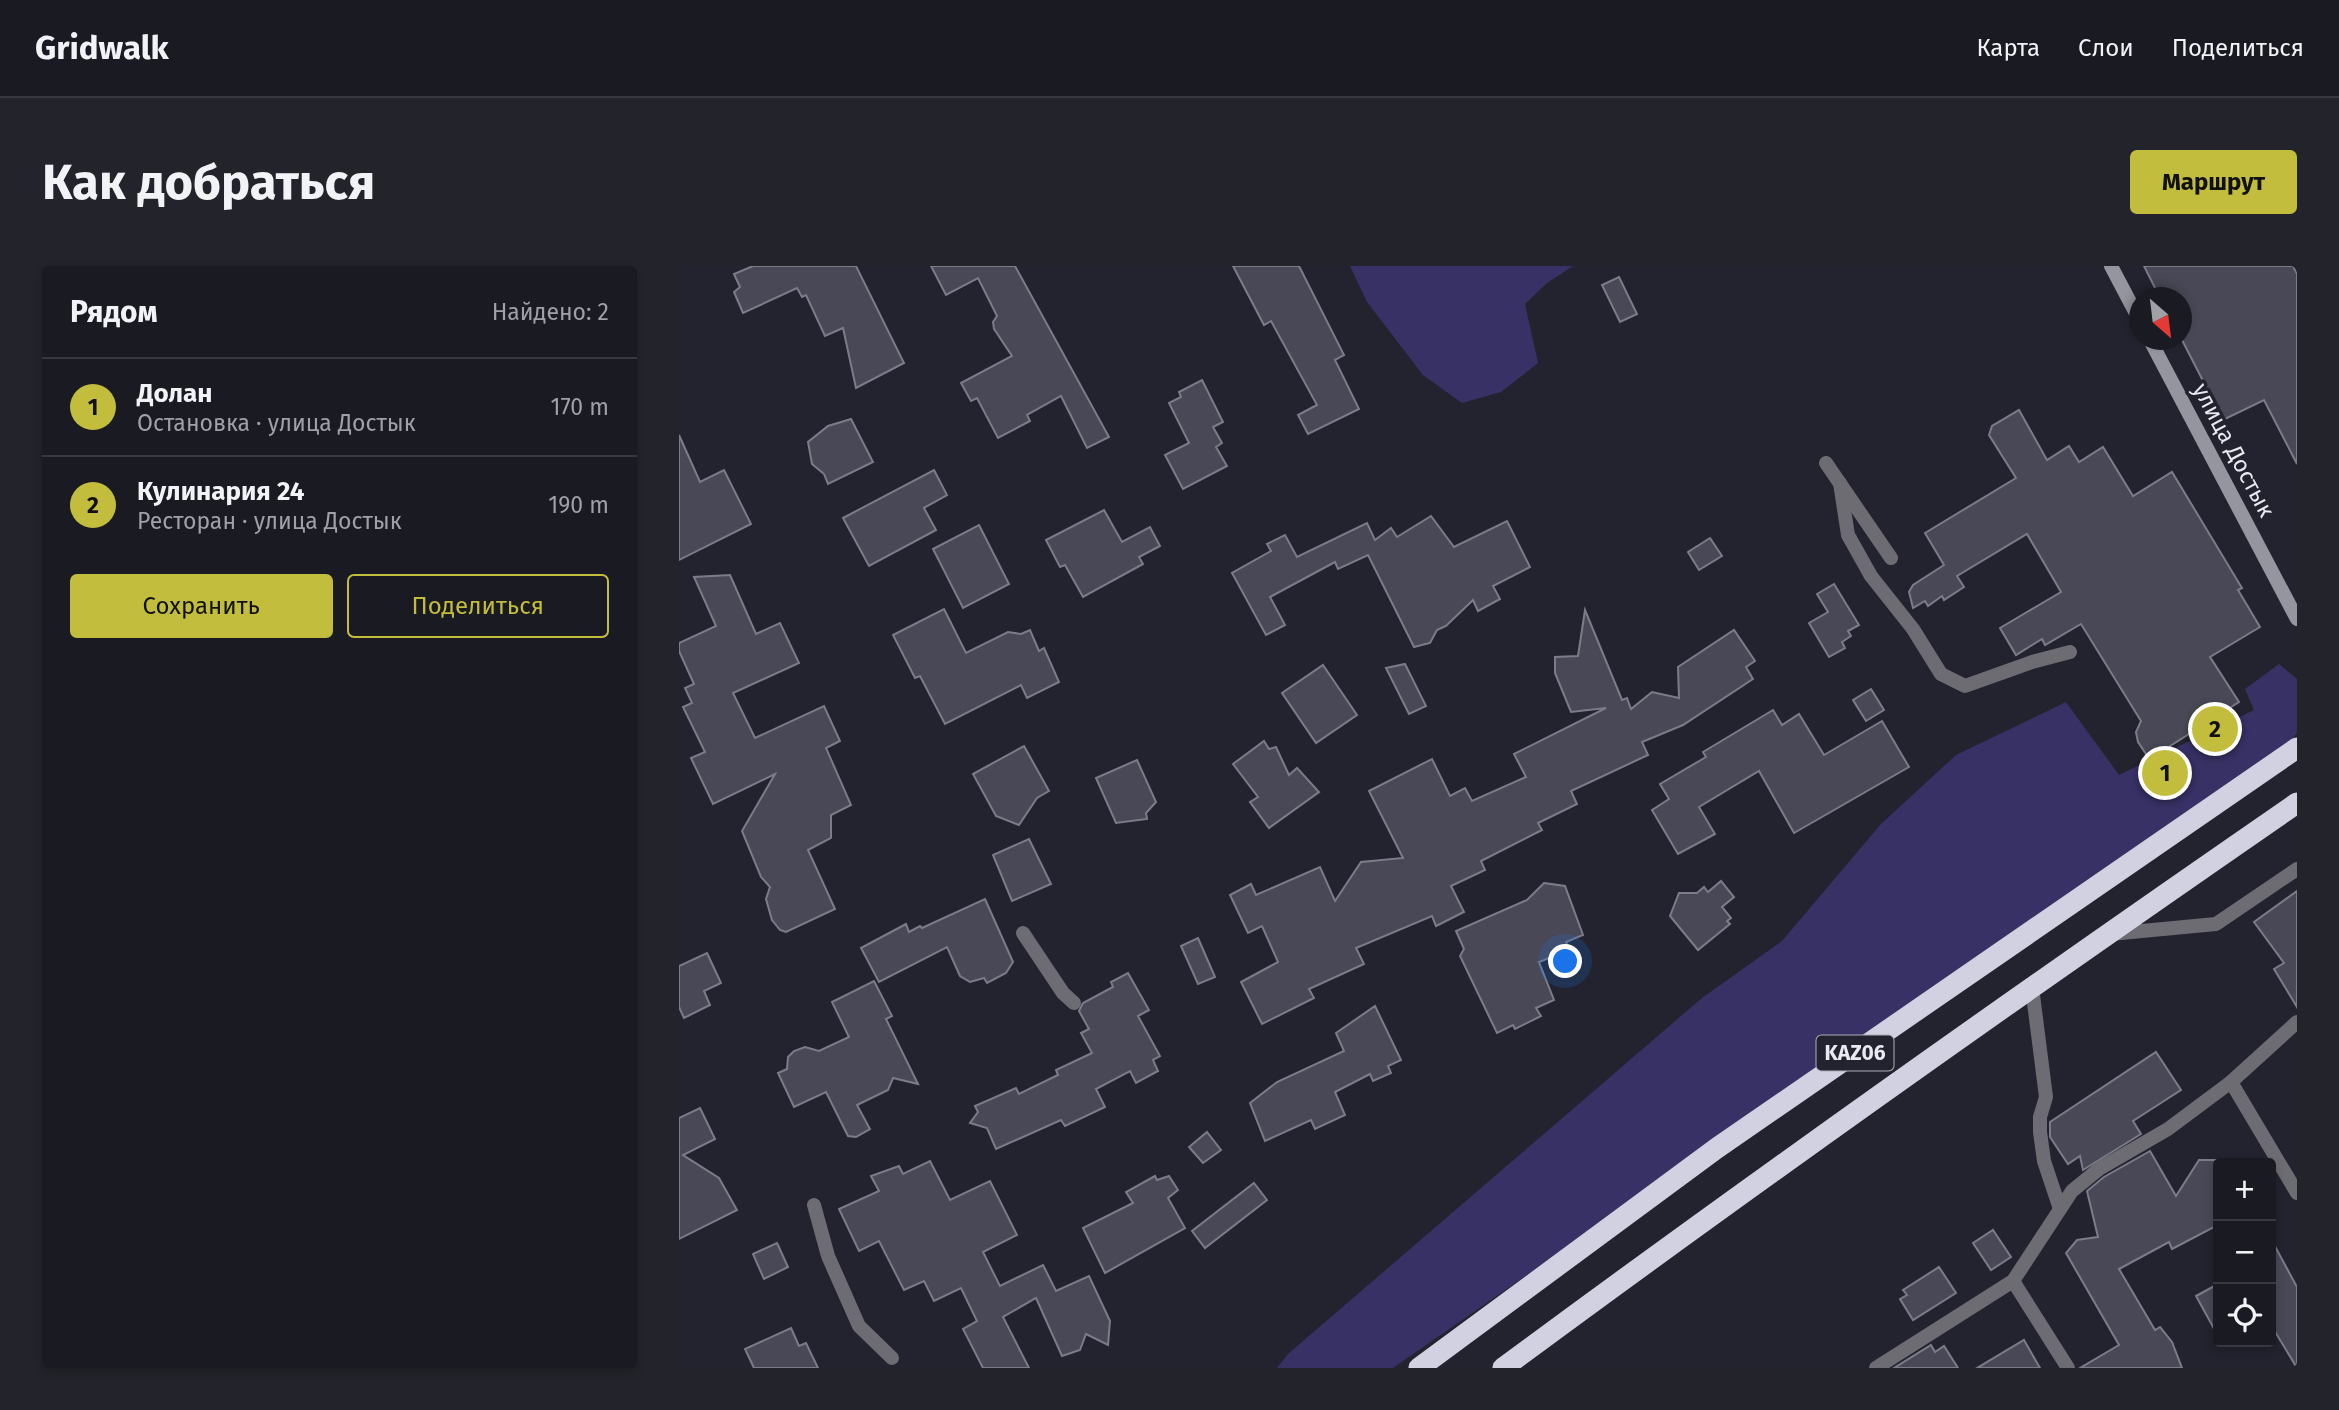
<!DOCTYPE html>
<html lang="ru">
<meta charset="utf-8">
<style>
body{margin:0;font-family:"Fira Sans",sans-serif;background:#23232b;color:#f1f3f6}
.controls{position:absolute;right:21px;bottom:21px;display:grid;overflow:hidden;border-radius:7px;box-shadow:0 4px 10px #0003}
.controls button{width:63px;height:63px;display:grid;place-items:center;padding:0;border:0;border-bottom:2px solid #383841;background:#1a1a23;color:#f1f3f6;font:35px sans-serif}
.compass{position:absolute;left:1450px;top:21px;width:63px;height:63px;border-radius:50%;background:#1a1a23;box-shadow:0 4px 10px #0003;rotate:152deg}
.you{position:absolute;left:887px;top:696px;width:24px;height:24px;margin:-18px;border:5px solid #fff;border-radius:50%;background:#1a73e8;box-shadow:0 0 0 10px #1a73e833}
.badge{display:grid;place-items:center;width:46px;height:46px;border-radius:50%;background:#c3bd3e;color:#111;font-size:23px;font-weight:700}
.pin{position:absolute;translate:-50% -50%;border:4px solid #fff;box-shadow:0 2px 7px #0006}
.list{margin:0;padding:0;list-style:none}
h2{display:flex;justify-content:space-between;align-items:center;height:91px;margin:0;padding:0 28px;font-size:30px}
h2 small{font-size:23px;font-weight:400;color:#9fa1a6}
.list li{display:grid;grid-template-columns:46px 1fr auto;gap:21px;align-items:center;box-sizing:border-box;height:98px;padding:0 28px;border-top:2px solid #383841}
.list b{display:block;font-size:26px;white-space:nowrap}
.list p{margin:0;font-size:23px;white-space:nowrap;color:#9fa1a6}
.list em{font-size:23px;font-style:normal;color:#9fa1a6}
.actions{display:flex;gap:14px;padding:21px 28px}
.actions a{flex:1;padding:16px 0;border:2px solid #c3bd3e;border-radius:7px;text-align:center;font-size:24px;color:#c3bd3e}
.actions .main{background:#c3bd3e;color:#111}
.icon{flex:none;width:38px;height:38px;fill:none;stroke:currentColor;stroke-width:2;stroke-linecap:round;stroke-linejoin:round}
.map{position:relative;flex:none;width:1618px;height:1102px;overflow:hidden;border-radius:7px}
header{display:flex;align-items:center;gap:42px;box-sizing:border-box;height:98px;padding:0 35px;background:#1a1a23;border-bottom:2px solid #383841}
header strong{font-size:33px}
nav{display:flex;gap:38px;margin-inline-start:auto;font-size:24px}
.intro{display:flex;align-items:center;justify-content:space-between;box-sizing:border-box;height:168px;padding:0 42px}
h1{margin:0;font-size:49px}
.button{padding:18px 32px;border-radius:7px;background:#c3bd3e;color:#111;font-size:24px;font-weight:700}
main{display:flex;gap:42px;padding:0 42px}
aside{flex:1;background:#1a1a23;border-radius:7px;box-shadow:0 4px 10px #0003}
.map>svg:first-child{display:block}
.green{fill:#373165}
.building{fill:#494856;stroke:#7b7b8a;stroke-width:2}
.lines{fill:none;stroke-linecap:round;stroke-linejoin:round}
.lane{stroke:#6c6c72;stroke-width:14}
.street{stroke:#6c6c72;stroke-width:14}
.secondary{stroke:#95959f;stroke-width:14}
.highway{stroke:#d1d1e1;stroke-width:21}
.labels{text-anchor:middle;stroke-width:7;stroke-linejoin:round;paint-order:stroke}
.shield{fill:#23232f;stroke:#aeaeb7;stroke-width:2}
.shield-label{font-size:21px;font-weight:bold;fill:#e9e9f1}
.street-label{font-size:23px;fill:#e9e9f1;stroke:#23232f}
</style>
<header>
<strong>Gridwalk</strong>
<nav><a>Карта</a><a>Слои</a><a>Поделиться</a></nav>
</header>
<div class="intro"><h1>Как добраться</h1><a class="button">Маршрут</a></div>
<main>
<aside>
<h2>Рядом<small>Найдено: 2</small></h2>
<ul class="list">
<li><span class="badge">1</span><div><b>Долан</b><p>Остановка · улица Достык</p></div><em>170 m</em></li>
<li><span class="badge">2</span><div><b>Кулинария 24</b><p>Ресторан · улица Достык</p></div><em>190 m</em></li>
</ul>
<div class="actions"><a class="main">Сохранить</a><a>Поделиться</a></div>
</aside>
<div class="map">
<svg width="1618" height="1102" viewBox="0 0 1618 1102">
<rect width="100%" height="100%" fill="#23232f"/>
<g class="green">
<path d="M 671,0 L 894,0 L 868,17 L 846,38 L 859,97 L 822,126 L 783,137 L 744,109 L 688,36 Z"/>
<path d="M 1600,398 L 1618,413 L 1618,466 L 1609,481 L 714,1102 L 598,1102 L 609,1088 L 1023,732 L 1103,675 L 1202,558 L 1277,489 L 1387,436 L 1440,509 L 1575,444 L 1566,423 Z"/>
</g>
<g class="building">
<path d="M 74,0 L 177,0 L 225,97 L 177,122 L 164,62 L 146,70 L 127,29 L 123,31 L 118,22 L 64,47 L 55,26 L 61,21 L 55,8 Z"/>
<path d="M 252,0 L 336,0 L 430,171 L 408,182 L 382,130 L 348,149 L 351,155 L 319,172 L 298,132 L 292,135 L 282,117 L 333,90 L 315,63 L 314,56 L 318,50 L 299,12 L 267,29 Z"/>
<path d="M 554,0 L 620,0 L 665,89 L 656,94 L 680,143 L 629,168 L 619,149 L 638,139 L 592,55 L 585,59 Z"/>
<path d="M 1465,0 L 1614,0 L 1618,8 L 1618,198 L 1585,134 L 1544,154 L 1502,72 L 1502,32 L 1481,32 Z"/>
<path d="M 940,11 L 958,48 L 941,56 L 923,19 Z"/>
<path d="M 523,114 L 544,156 L 534,161 L 543,177 L 537,181 L 548,200 L 504,223 L 486,189 L 510,177 L 490,137 L 502,131 L 500,126 Z"/>
<path d="M 1340,144 L 1368,194 L 1390,180 L 1400,196 L 1424,181 L 1454,230 L 1493,206 L 1563,322 L 1559,324 L 1581,361 L 1531,391 L 1560,436 L 1477,489 L 1467,488 L 1459,476 L 1457,466 L 1462,455 L 1402,358 L 1366,379 L 1363,373 L 1337,389 L 1321,362 L 1382,326 L 1348,268 L 1278,310 L 1285,321 L 1265,334 L 1263,330 L 1249,340 L 1246,335 L 1234,342 L 1230,326 L 1234,319 L 1265,299 L 1246,267 L 1337,212 L 1310,169 L 1313,160 Z"/>
<path d="M 172,153 L 194,196 L 149,218 L 145,208 L 133,198 L 129,176 L 149,160 Z"/>
<path d="M 0,169 L 21,216 L 45,204 L 72,258 L 0,294 Z"/>
<path d="M 255,204 L 268,229 L 245,242 L 257,264 L 190,300 L 164,252 Z"/>
<path d="M 425,244 L 443,276 L 471,261 L 481,280 L 460,291 L 464,298 L 404,331 L 386,299 L 381,301 L 367,274 Z"/>
<path d="M 752,250 L 775,281 L 828,255 L 851,301 L 814,320 L 821,333 L 799,345 L 794,334 L 767,360 L 758,364 L 751,377 L 735,381 L 689,289 L 659,303 L 656,296 L 591,331 L 606,359 L 587,369 L 553,307 L 592,285 L 588,278 L 606,269 L 618,291 L 688,257 L 696,274 L 712,262 L 718,271 Z"/>
<path d="M 300,259 L 330,318 L 284,342 L 254,283 Z"/>
<path d="M 1031,272 L 1043,290 L 1020,304 L 1009,286 Z"/>
<path d="M 51,309 L 77,368 L 101,357 L 120,397 L 54,427 L 76,472 L 145,440 L 161,475 L 147,482 L 172,539 L 152,549 L 152,572 L 129,584 L 156,643 L 107,666 L 101,664 L 93,654 L 87,633 L 91,621 L 82,611 L 63,565 L 96,508 L 34,538 L 12,492 L 26,486 L 4,441 L 13,437 L 6,422 L 15,418 L 0,385 L 0,377 L 37,360 L 15,311 Z"/>
<path d="M 1155,318 L 1180,359 L 1169,365 L 1172,370 L 1163,376 L 1166,382 L 1150,391 L 1130,357 L 1149,346 L 1138,328 Z"/>
<path d="M 265,343 L 287,387 L 329,366 L 342,368 L 351,364 L 360,385 L 365,382 L 380,416 L 348,432 L 342,419 L 266,458 L 241,410 L 236,412 L 214,369 Z"/>
<path d="M 906,344 L 943,434 L 948,432 L 952,443 L 973,426 L 1000,432 L 999,401 L 1055,364 L 1076,395 L 1067,401 L 1074,413 L 1004,459 L 963,476 L 969,489 L 892,525 L 898,538 L 859,557 L 863,564 L 802,595 L 806,604 L 772,620 L 785,646 L 757,660 L 753,650 L 677,682 L 685,698 L 630,723 L 635,732 L 583,758 L 562,716 L 599,696 L 583,660 L 569,667 L 551,629 L 572,618 L 577,629 L 641,601 L 656,635 L 682,596 L 724,592 L 690,525 L 753,493 L 771,530 L 786,522 L 793,535 L 847,511 L 835,488 L 927,442 L 892,446 L 876,407 L 876,391 L 899,390 Z"/>
<path d="M 726,398 L 747,440 L 730,448 L 707,402 Z"/>
<path d="M 644,399 L 678,449 L 637,477 L 603,427 Z"/>
<path d="M 1192,423 L 1205,444 L 1187,455 L 1174,434 Z"/>
<path d="M 1094,444 L 1103,459 L 1120,448 L 1145,489 L 1203,455 L 1230,501 L 1115,567 L 1080,505 L 1020,541 L 1036,568 L 999,588 L 973,544 L 990,533 L 981,518 L 1027,491 L 1024,486 Z"/>
<path d="M 585,475 L 590,483 L 597,481 L 610,509 L 618,502 L 640,526 L 590,562 L 571,536 L 579,531 L 554,498 Z"/>
<path d="M 345,480 L 370,525 L 358,532 L 340,559 L 317,550 L 294,508 Z"/>
<path d="M 458,494 L 477,536 L 467,547 L 468,553 L 437,557 L 417,512 Z"/>
<path d="M 350,573 L 372,618 L 333,635 L 314,589 Z"/>
<path d="M 1042,615 L 1055,631 L 1043,641 L 1052,652 L 1048,655 L 1051,658 L 1019,684 L 991,650 L 1000,627 L 1018,627 L 1025,621 L 1029,626 Z"/>
<path d="M 865,617 L 886,620 L 904,669 L 887,676 L 889,681 L 882,683 L 883,687 L 860,696 L 875,734 L 857,742 L 862,750 L 836,763 L 834,759 L 818,767 L 781,690 L 785,683 L 777,665 L 848,634 Z"/>
<path d="M 1618,625 L 1618,741 L 1595,703 L 1605,697 L 1575,656 Z"/>
<path d="M 306,633 L 334,696 L 327,707 L 308,717 L 305,712 L 291,716 L 281,710 L 268,681 L 200,716 L 182,682 L 227,658 L 230,666 L 241,660 L 243,662 Z"/>
<path d="M 519,672 L 536,711 L 519,718 L 502,680 Z"/>
<path d="M 28,687 L 42,717 L 25,725 L 31,739 L 5,752 L 0,741 L 0,700 Z"/>
<path d="M 449,707 L 470,744 L 459,750 L 481,790 L 474,794 L 479,805 L 457,817 L 451,805 L 417,823 L 426,841 L 386,860 L 382,854 L 317,883 L 308,862 L 291,857 L 299,846 L 296,840 L 337,822 L 340,828 L 379,809 L 377,804 L 413,787 L 402,767 L 410,763 L 400,745 L 404,737 L 434,721 L 432,716 Z"/>
<path d="M 195,715 L 213,750 L 207,753 L 239,818 L 214,812 L 209,824 L 178,839 L 191,863 L 177,871 L 169,870 L 147,826 L 115,841 L 99,807 L 108,803 L 109,791 L 115,785 L 126,781 L 140,785 L 170,771 L 153,736 Z"/>
<path d="M 696,740 L 722,794 L 709,800 L 712,807 L 694,815 L 691,808 L 656,826 L 666,849 L 636,863 L 632,854 L 586,875 L 571,837 L 598,816 L 665,785 L 657,767 Z"/>
<path d="M 1477,786 L 1502,824 L 1454,855 L 1462,868 L 1404,904 L 1401,890 L 1389,898 L 1371,871 L 1371,856 Z"/>
<path d="M 21,842 L 36,873 L 4,889 L 40,912 L 58,944 L 0,973 L 0,852 Z"/>
<path d="M 528,866 L 542,884 L 524,897 L 510,881 Z"/>
<path d="M 1471,885 L 1497,930 L 1520,894 L 1539,894 L 1539,959 L 1493,983 L 1490,976 L 1440,1003 L 1476,1064 L 1481,1061 L 1493,1076 L 1503,1102 L 1401,1102 L 1440,1079 L 1387,987 L 1398,974 L 1419,971 L 1408,925 L 1425,911 Z"/>
<path d="M 251,895 L 271,934 L 311,915 L 338,969 L 304,986 L 321,1020 L 364,999 L 377,1025 L 410,1010 L 431,1055 L 429,1079 L 407,1068 L 401,1084 L 383,1090 L 357,1032 L 324,1051 L 350,1102 L 304,1102 L 284,1063 L 298,1055 L 282,1022 L 255,1035 L 245,1015 L 225,1024 L 200,975 L 180,985 L 160,943 L 200,925 L 192,910 L 220,900 L 224,908 Z"/>
<path d="M 476,910 L 478,914 L 490,910 L 499,924 L 489,932 L 506,962 L 426,1007 L 404,962 L 454,937 L 447,926 Z"/>
<path d="M 575,917 L 588,934 L 526,982 L 513,965 Z"/>
<path d="M 1314,964 L 1332,991 L 1312,1004 L 1294,977 Z"/>
<path d="M 1592,973 L 1618,1021 L 1618,1102 L 1592,1059 Z"/>
<path d="M 98,977 L 109,1001 L 85,1013 L 74,988 Z"/>
<path d="M 1260,1001 L 1277,1027 L 1234,1054 L 1221,1033 L 1228,1029 L 1224,1024 Z"/>
<path d="M 1539,1018 L 1539,1070 L 1517,1030 Z"/>
<path d="M 112,1062 L 120,1080 L 127,1077 L 139,1102 L 75,1102 L 66,1083 Z"/>
<path d="M 1345,1074 L 1361,1102 L 1298,1102 Z"/>
<path d="M 1252,1079 L 1256,1086 L 1265,1080 L 1279,1102 L 1215,1102 Z"/>
</g>
<g class="lines">
<path class="lane" d="M 1431,668 L 1537,658 L 1618,603"/>
<g class="street">
<path d="M 1147,197 L 1212,292"/>
<path d="M 1161,217 L 1169,269 L 1192,310 L 1234,363 L 1262,408 L 1286,420 L 1353,396 L 1391,386"/>
<path d="M 344,667 L 384,727 L 395,737"/>
<path d="M 1353,721 L 1367,831 L 1361,851 L 1361,866 L 1365,895 L 1381,943"/>
<path d="M 1552,816 L 1618,927"/>
<path d="M 135,939 L 149,990 L 180,1060 L 213,1092"/>
<path d="M 1334,1015 L 1389,1102"/>
<path d="M 1197,1102 L 1334,1015 L 1393,925 L 1420,903 L 1489,863 L 1552,816 L 1618,756"/>
</g>
<g class="secondary">
<path d="M 1432,0 L 1461,55"/>
<path d="M 1471,74 L 1618,353"/>
</g>
<g class="highway">
<path d="M 740,1102 L 1038,882 L 1618,482"/>
<path d="M 824,1102 C 1085,909 1350,722 1618,537"/>
</g>
</g>
<g class="labels">
<rect class="shield" x="1137.5" y="769.5" width="77" height="35" rx="5"/>
<g class="shield-label">
<text x="1176" y="794">KАZ06</text>
</g>
<g class="street-label">
<text transform="translate(1555 184) rotate(62)" y="8">улица Достык</text>
</g>
</g>
</svg>
<div class="controls">
<button>+</button>
<button>−</button>
<button><svg class="icon" aria-label="locate" viewBox="0 0 24 24"><circle cx="12" cy="12" r="6"/><path d="M12 2v4M12 18v4M2 12h4M18 12h4"/></svg></button>
</div>
<svg class="compass" viewBox="-18 -18 36 36"><path d="M0-13l5 13h-10z" fill="#e53935"/><path d="M0 13l5-13h-10z" fill="#9fa1a6"/></svg>
<div class="you"></div>
<div class="pin badge" style="left:1486px;top:507px">1</div>
<div class="pin badge" style="left:1536px;top:463px">2</div>
</div>
</main>
